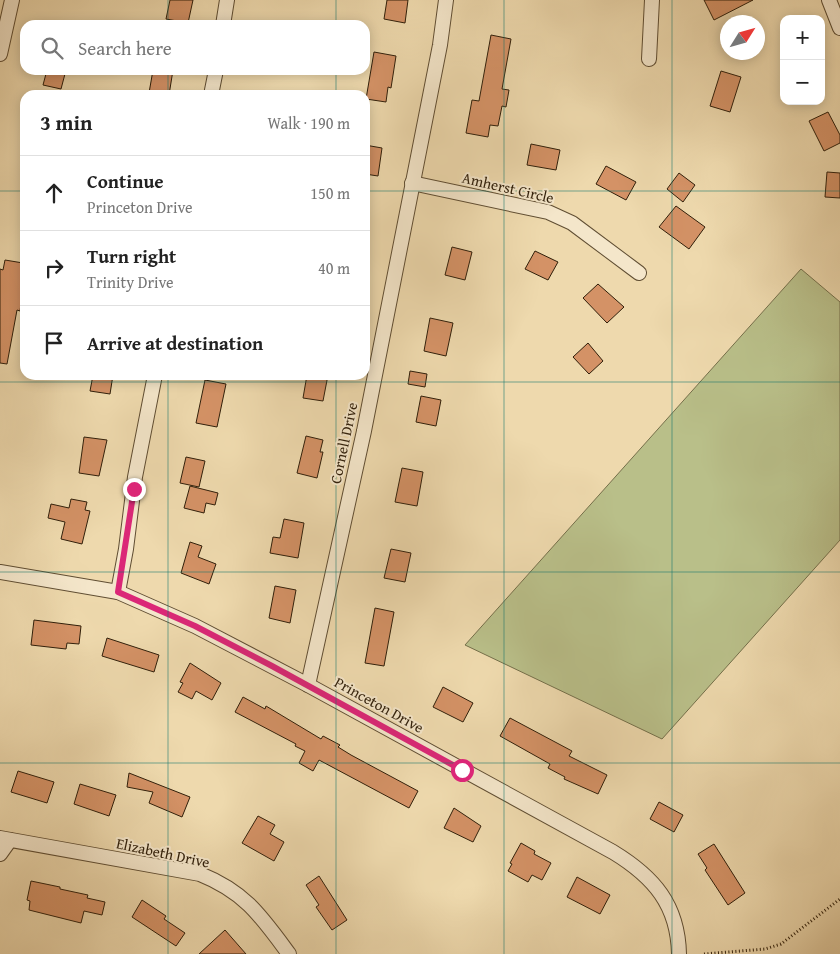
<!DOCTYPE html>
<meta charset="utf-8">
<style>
body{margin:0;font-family:"Gentium Book Plus",serif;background:#f6f6f6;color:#222}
.controls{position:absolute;right:15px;top:15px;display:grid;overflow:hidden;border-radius:10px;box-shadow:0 2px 12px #0003}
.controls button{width:45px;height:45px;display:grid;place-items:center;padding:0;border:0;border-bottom:1px solid #e0e0e0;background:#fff;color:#222;font:25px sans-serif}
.compass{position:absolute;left:720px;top:15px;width:45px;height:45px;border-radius:50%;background:#fff;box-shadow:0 2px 12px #0003;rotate:53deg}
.stop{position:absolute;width:15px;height:15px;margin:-11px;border:4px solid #db2777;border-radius:50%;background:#fff}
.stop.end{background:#db2777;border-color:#fff;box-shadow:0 1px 5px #0008}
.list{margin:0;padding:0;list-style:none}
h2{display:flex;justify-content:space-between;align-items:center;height:65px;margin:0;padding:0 20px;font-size:21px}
h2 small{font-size:16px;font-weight:400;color:#767676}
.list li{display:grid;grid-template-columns:32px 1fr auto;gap:15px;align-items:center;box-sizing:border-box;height:75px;padding:0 20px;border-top:1px solid #e0e0e0}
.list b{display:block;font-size:19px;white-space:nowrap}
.list p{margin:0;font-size:16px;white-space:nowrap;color:#767676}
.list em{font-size:16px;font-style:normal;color:#767676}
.icon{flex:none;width:28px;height:28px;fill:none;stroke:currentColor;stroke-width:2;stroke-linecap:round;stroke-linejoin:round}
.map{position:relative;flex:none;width:840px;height:954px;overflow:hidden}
.search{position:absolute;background:#fff;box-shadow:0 2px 12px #0003;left:20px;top:20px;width:350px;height:55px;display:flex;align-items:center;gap:12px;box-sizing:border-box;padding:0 18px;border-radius:15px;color:#767676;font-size:19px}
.panel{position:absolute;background:#fff;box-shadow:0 2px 12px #0003;left:20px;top:90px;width:350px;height:290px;border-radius:15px}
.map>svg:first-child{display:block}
.green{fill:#b9bf89;stroke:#746f4a}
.building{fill:#d49266;stroke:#301f0a}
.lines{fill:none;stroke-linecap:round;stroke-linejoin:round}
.street-casing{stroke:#604e33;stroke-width:16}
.path{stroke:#301f0a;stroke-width:3;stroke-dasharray:1 2.5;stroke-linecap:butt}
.street{stroke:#f4e6ca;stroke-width:14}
.route{stroke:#db2777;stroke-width:6}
.grid{fill:none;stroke:#0f766e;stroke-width:1;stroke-opacity:0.55}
.labels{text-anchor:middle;stroke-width:4;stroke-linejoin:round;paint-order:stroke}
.street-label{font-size:15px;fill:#301f0a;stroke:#f4e6ca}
</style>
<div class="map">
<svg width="840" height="954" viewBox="0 0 840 954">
<rect width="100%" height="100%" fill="#eed9ad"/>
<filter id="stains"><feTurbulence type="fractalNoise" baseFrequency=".004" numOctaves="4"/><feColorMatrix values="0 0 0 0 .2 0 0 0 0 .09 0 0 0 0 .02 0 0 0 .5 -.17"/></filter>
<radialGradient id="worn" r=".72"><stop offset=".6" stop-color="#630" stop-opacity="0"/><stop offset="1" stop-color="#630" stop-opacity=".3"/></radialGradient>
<path class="green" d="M 801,269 L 840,302 L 840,540 L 662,739 L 465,645 Z"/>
<g class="building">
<path d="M 170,0 L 193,0 L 188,23 L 166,19 Z"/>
<path d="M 387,0 L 408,0 L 405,23 L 384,19 Z"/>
<path d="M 704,0 L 753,0 L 714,20 Z"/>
<path d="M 491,35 L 511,39 L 502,89 L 509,90 L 506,107 L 502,106 L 498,126 L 490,125 L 488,137 L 466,133 L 472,100 L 479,101 Z"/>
<path d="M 374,52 L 396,56 L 391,88 L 388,87 L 386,102 L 366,99 Z"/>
<path d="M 47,70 L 66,70 L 61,89 L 43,85 Z"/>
<path d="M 153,70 L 173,70 L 169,95 L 149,93 Z"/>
<path d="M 721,71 L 741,77 L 730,112 L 710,106 Z"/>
<path d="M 828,112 L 840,135 L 840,143 L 824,151 L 809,121 Z"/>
<path d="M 531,144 L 560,150 L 556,170 L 527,165 Z"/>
<path d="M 365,145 L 382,148 L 378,176 L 365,174 Z"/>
<path d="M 606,166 L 636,182 L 626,200 L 596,184 Z"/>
<path d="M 827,172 L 840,173 L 840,198 L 825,197 Z"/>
<path d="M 679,173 L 695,185 L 683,202 L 667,189 Z"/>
<path d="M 676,206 L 705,227 L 689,249 L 659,227 Z"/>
<path d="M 452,247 L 472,252 L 465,280 L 445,275 Z"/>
<path d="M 535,251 L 558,262 L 548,280 L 525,269 Z"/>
<path d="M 5,260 L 23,263 L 22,273 L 25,274 L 20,311 L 17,310 L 7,364 L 0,363 L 0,269 L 3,270 Z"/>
<path d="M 598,284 L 624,307 L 607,323 L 583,298 Z"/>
<path d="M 430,318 L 453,323 L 446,356 L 424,351 Z"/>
<path d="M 588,343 L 603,361 L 589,374 L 573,357 Z"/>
<path d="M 410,371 L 427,374 L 425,387 L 408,384 Z"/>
<path d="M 93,375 L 113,375 L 110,394 L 90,391 Z"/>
<path d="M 307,375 L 328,375 L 323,401 L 303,398 Z"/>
<path d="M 205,380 L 226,384 L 217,427 L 196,423 Z"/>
<path d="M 421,396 L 441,400 L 436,426 L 416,422 Z"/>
<path d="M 306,436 L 323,440 L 320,452 L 323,452 L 317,478 L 297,473 Z"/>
<path d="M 84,437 L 107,440 L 99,476 L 79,473 Z"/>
<path d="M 186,457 L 205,461 L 199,487 L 180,483 Z"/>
<path d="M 402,468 L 423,472 L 417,506 L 395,502 Z"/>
<path d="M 190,486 L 218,493 L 215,505 L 206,503 L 204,513 L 184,508 Z"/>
<path d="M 71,499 L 87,502 L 85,510 L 90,511 L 82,544 L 61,539 L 65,522 L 48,518 L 51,504 L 69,508 Z"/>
<path d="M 284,519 L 304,523 L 298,558 L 270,553 L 273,537 L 280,538 Z"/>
<path d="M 190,542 L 202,546 L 198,557 L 216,564 L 209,584 L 181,573 Z"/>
<path d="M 391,549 L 411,553 L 405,582 L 384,578 Z"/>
<path d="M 275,586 L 296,590 L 290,623 L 269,618 Z"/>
<path d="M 375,608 L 394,612 L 384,666 L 365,663 Z"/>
<path d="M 34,620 L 81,626 L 79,644 L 67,643 L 66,649 L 31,645 Z"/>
<path d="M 107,638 L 159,655 L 154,672 L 102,656 Z"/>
<path d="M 190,663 L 221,683 L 212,700 L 196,691 L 192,699 L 178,692 L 183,683 L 180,682 Z"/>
<path d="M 443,687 L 473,703 L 463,722 L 433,707 Z"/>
<path d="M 243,697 L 265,709 L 266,706 L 321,739 L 323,736 L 340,745 L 338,747 L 351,755 L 418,791 L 409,808 L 319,760 L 313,771 L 299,763 L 305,751 L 295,746 L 296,744 L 235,712 Z"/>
<path d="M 510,718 L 572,751 L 569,756 L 607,775 L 598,794 L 564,779 L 565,777 L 548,768 L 550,764 L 500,736 Z"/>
<path d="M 18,771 L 54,782 L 47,803 L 11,792 Z"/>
<path d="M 129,773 L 190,797 L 182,817 L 149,803 L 153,792 L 127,787 Z"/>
<path d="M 80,784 L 116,795 L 109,816 L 74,804 Z"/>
<path d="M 659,802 L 683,815 L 674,832 L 650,819 Z"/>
<path d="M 454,808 L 481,826 L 473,842 L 444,828 Z"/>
<path d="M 258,816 L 275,825 L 270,834 L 284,842 L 274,861 L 242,843 Z"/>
<path d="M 521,843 L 535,851 L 534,854 L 551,863 L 542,880 L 532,875 L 528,882 L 508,871 L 512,864 L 510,863 Z"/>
<path d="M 714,844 L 745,893 L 728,905 L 705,870 L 707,868 L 698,854 Z"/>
<path d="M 319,876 L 347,920 L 332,930 L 316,907 L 319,905 L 306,885 Z"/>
<path d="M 577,877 L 610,895 L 600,914 L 567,897 Z"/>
<path d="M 31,881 L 60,887 L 60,889 L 88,895 L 87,898 L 105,902 L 102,915 L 84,911 L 81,923 L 29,910 L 30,901 L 27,900 Z"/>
<path d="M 142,900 L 166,916 L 164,919 L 185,933 L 176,946 L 132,917 Z"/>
<path d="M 225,930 L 246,954 L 199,954 Z"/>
</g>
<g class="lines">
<defs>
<g id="street">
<path d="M 829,0 L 840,28"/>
<path d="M 223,25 L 227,0"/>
<path d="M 0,54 L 12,0"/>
<path d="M 649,59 L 652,0"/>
<path d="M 211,95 L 216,70"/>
<path d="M 412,183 L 548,212 L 572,223 L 639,273"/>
<path d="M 0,572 L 118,592 L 195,626 L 308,685 L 613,852 C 654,877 678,905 679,954"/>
<path d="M 118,592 L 126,549 L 135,477 L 155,375"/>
<path d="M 308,685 L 364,431 L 440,45 L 446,0"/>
<path d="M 0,838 L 200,874 C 245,892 261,916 289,954"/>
<path d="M 0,854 L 10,840"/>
</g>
</defs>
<use href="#street" class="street-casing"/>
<path class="path" d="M 704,954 L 765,949 L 781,944 L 840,899"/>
<use href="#street" class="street"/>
</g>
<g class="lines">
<path class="route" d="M 134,489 L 118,592 L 195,626 L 272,666 L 462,770"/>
</g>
<path class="grid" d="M 168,0 L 168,25M 336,0 L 336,25M 504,0 L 504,954M 672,0 L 672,954M 168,70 L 168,95M 336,70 L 336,95M 0,191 L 25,191M 365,191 L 840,191M 168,375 L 168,954M 336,375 L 336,954M 0,382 L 840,382M 0,572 L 840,572M 0,763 L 840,763"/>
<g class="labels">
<g class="street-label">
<text transform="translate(508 188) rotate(13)" y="5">Amherst Circle</text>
<text transform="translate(344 443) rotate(-78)" y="5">Cornell Drive</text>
<text transform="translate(379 705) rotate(29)" y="5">Princeton Drive</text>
<text transform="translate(163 853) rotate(12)" y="5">Elizabeth Drive</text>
</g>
</g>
<rect width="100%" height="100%" filter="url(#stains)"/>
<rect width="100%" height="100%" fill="url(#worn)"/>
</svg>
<div class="controls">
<button>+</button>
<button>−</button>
</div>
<svg class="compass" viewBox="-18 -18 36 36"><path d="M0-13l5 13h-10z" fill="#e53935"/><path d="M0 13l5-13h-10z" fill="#767676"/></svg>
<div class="stop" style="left:462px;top:770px"></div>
<div class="stop end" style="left:134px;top:489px"></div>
<div class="search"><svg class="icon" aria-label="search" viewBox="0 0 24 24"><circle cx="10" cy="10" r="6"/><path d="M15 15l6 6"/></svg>Search here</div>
<section class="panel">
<h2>3 min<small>Walk · 190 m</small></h2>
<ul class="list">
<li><svg class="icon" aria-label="ahead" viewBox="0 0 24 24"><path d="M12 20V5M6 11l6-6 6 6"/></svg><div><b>Continue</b><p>Princeton Drive</p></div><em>150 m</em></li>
<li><svg class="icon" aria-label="right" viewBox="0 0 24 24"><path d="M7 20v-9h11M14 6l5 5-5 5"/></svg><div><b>Turn right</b><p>Trinity Drive</p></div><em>40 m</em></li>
<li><svg class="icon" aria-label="arrive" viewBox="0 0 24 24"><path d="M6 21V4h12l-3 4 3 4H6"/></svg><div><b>Arrive at destination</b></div></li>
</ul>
</section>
</div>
